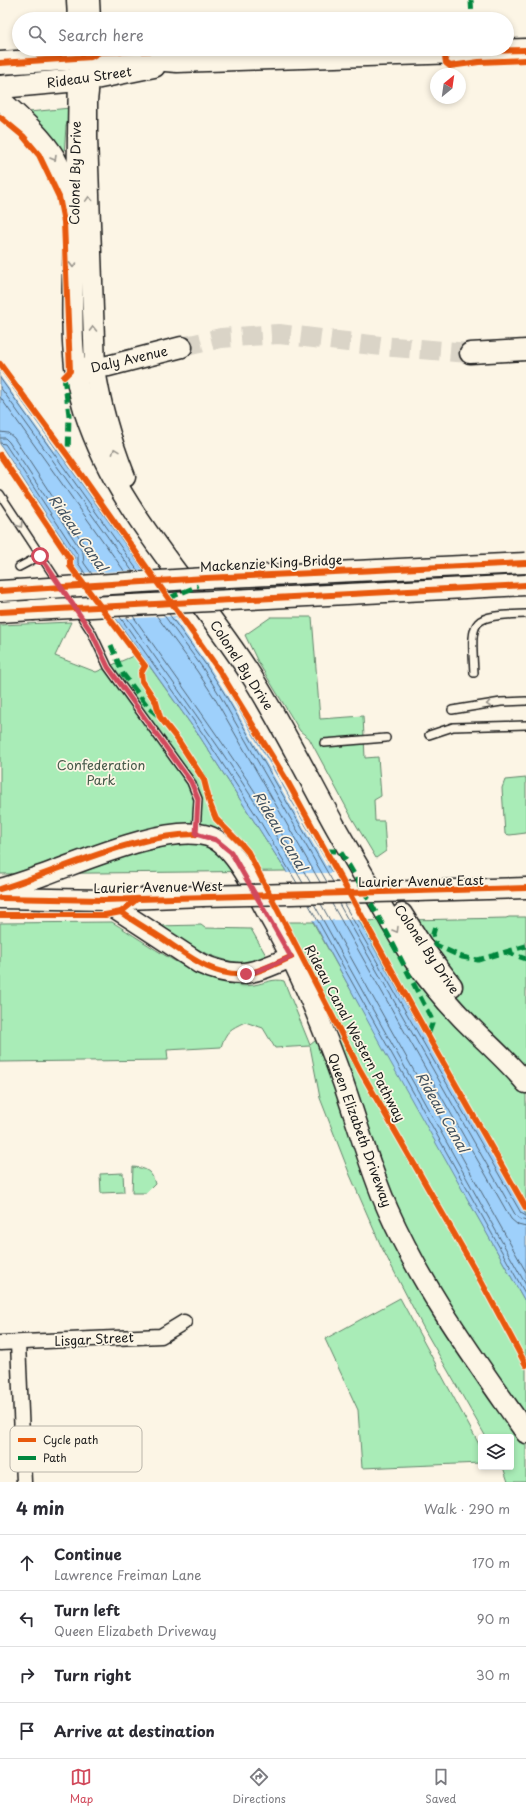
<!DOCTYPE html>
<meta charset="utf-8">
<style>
body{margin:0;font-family:"Playpen Sans",sans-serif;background:#f7f7f7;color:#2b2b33}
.controls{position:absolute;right:12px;bottom:12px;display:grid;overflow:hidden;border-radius:4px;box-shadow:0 2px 6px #0003}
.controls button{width:36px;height:36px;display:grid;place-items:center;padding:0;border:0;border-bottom:1px solid #e1e1e2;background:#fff;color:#2b2b33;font:20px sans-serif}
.compass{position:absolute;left:430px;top:68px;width:36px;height:36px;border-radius:50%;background:#fff;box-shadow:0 2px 6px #0003;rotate:29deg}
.stop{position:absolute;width:12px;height:12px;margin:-9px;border:3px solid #d1495b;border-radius:50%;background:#fff}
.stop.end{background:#d1495b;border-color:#fff;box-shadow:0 1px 4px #0008}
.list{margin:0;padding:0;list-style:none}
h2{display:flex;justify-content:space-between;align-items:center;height:52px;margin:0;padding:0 16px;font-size:17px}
h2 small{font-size:13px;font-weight:400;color:#7c7c81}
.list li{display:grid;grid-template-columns:26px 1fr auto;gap:12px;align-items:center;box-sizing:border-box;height:56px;padding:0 16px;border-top:1px solid #e1e1e2}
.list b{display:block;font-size:15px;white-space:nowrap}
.list p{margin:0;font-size:13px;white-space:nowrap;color:#7c7c81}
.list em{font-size:13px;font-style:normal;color:#7c7c81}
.icon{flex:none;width:22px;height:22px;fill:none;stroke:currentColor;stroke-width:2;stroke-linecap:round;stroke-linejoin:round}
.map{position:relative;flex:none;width:526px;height:1482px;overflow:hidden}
.search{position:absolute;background:#fff;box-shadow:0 2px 6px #0003;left:12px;right:12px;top:12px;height:44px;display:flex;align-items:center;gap:10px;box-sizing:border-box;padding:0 14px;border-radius:22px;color:#7c7c81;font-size:15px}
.sheet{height:276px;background:#fff}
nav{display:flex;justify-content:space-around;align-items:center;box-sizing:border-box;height:56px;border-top:1px solid #e1e1e2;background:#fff;font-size:11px;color:#7c7c81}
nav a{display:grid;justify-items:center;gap:2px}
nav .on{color:#d1495b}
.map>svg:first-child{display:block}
.green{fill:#a9ecb7;stroke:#62846a}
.water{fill:#9ed0fb;stroke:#6a88a2}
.pier{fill:#fcf5e5}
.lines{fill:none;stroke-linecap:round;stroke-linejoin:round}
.shore{stroke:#506475;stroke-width:1}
.secondary-tunnel{stroke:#dad4c7;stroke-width:20;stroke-dasharray:20 10;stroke-linecap:butt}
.lane-casing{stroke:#1c1c1c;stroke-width:10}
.street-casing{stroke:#1c1c1c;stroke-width:17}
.secondary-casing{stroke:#1c1c1c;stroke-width:23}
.primary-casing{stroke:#1c1c1c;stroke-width:25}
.lane{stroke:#fcf5e5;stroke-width:7}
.street{stroke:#fcf5e5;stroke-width:14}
.secondary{stroke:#fcf5e5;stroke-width:20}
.primary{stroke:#fcf5e5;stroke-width:22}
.secondary-bridge-casing{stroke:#1c1c1c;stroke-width:23;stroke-linecap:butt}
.secondary-bridge{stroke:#fcf5e5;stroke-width:20}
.quiet{stroke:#00873e;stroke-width:5;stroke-dasharray:10 5;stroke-linecap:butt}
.cycleway-casing{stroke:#fcf5e5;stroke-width:8}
.cycleway{stroke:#e8590c;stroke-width:6}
.oneway{stroke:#97938b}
.route{stroke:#d1495b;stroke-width:5}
.labels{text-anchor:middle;stroke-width:3.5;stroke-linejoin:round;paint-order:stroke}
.street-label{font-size:13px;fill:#1c1c1c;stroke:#fcf5e5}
.park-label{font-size:13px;fill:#465a4a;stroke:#fcf5e5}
.water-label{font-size:14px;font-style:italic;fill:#43525f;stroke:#fcf5e5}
.key{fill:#fcf5e5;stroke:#b9b4a9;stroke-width:1}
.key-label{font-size:11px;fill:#1c1c1c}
</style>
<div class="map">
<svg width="526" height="1482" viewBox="0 0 526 1482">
<rect width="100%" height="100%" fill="#fcf5e5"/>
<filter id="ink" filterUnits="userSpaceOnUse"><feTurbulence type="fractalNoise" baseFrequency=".025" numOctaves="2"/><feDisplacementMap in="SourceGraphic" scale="8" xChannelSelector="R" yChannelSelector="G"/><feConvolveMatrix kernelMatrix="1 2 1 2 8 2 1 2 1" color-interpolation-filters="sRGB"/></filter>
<g filter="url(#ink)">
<g class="green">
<path d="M 70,108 L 70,115 L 66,126 L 64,155 L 56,141 L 29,112 Z"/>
<path d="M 271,617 L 312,617 L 320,719 L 363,716 L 365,758 L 378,757 L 381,796 L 374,800 L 375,821 L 384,821 L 386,851 L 376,858 L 352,818 L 309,738 L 300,731 L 258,662 L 245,635 Z"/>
<path d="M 71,622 L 55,656 L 96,672 L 140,653 L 200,737 L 286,871 L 0,874 L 0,625 Z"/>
<path d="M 526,778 L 526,833 L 510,835 L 505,834 L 502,788 L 505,780 Z"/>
<path d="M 509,917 L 526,917 L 526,1215 L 358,921 L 506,918 Z"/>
<path d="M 112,922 C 150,945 190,976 233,984 C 239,985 248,986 254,985 C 265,983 274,978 284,981 L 310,1045 L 338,1022 L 287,922 L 313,922 L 526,1303 L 526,1482 L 508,1482 L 503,1467 L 511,1467 L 511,1437 L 486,1437 L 424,1329 L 381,1246 L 350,1175 L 320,1098 L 310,1046 L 275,1048 L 263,1028 L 245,1022 C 230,1029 226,1031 221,1047 L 167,1050 L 168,1060 L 0,1062 L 0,923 Z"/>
<path d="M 201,925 L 205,928 L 251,929 L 267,957 C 233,976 185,942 156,926 Z"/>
<path d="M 133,1167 C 146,1168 152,1171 155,1184 L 146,1193 L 132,1193 Z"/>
<path d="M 123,1173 L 124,1192 L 101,1193 L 100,1174 Z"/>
<path d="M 400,1298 L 481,1448 L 481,1463 L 362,1468 L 358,1410 L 325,1339 Z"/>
</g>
<path class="water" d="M 0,371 L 210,662 C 263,747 310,834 359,921 C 408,1009 459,1096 509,1183 L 526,1215 L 526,1303 L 383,1049 L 286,871 L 200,737 L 117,620 L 72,563 L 75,558 L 0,444 Z"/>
<g class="pier">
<path d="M 0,371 L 47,437 L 56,450 L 54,451 L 0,376 Z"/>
<path d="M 145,570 L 178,616 L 114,619 L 78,573 Z"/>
<path d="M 176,617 L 210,662 L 226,689 L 328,865 L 326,866 L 224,690 L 208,665 L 174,618 Z"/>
<path d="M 285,873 L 334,873 L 360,920 L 310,920 Z"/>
</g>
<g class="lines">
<g class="shore">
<path d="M 0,378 L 138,571"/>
<path d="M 0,387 L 133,572"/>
<path d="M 0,397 L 125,572"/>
<path d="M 0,432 L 8,433 L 14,438 L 87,549 L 90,561 L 100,574"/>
<path d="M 0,438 L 5,438 L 9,442 L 83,553 L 84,563 L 92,574"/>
<path d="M 0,443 L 5,444 L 17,462 L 78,555 L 78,563 L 86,575"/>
<path d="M 163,614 L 202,667 L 219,694 L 327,882"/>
<path d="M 169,614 L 206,665 L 223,691 L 333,882"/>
<path d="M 156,615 L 197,671 L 214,697 L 320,882"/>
<path d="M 126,616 C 187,703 252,789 303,883"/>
<path d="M 133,616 C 194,703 258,789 310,882"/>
<path d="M 120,617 L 203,734 L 258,818 L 297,883"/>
<path d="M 314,904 L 526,1285"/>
<path d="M 321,904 L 526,1272"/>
<path d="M 332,904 L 511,1219 L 518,1225 L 526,1227"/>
<path d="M 339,904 L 516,1216 L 520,1219 L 526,1221"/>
<path d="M 344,904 L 521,1213 L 526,1216"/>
<path d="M 309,905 L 526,1295"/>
</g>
<path class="secondary-tunnel" d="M 182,347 L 221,338 L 279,334 L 381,346 L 470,353"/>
<defs>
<g id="lane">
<path d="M 0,494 L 60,585"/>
<path d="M 19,567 L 40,556"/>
<path d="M 77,610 L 92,633 L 108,667 L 191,782 L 198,799 L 196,833"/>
<path d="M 474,673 C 471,618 469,616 526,614"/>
<path d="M 452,710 L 501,702 L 526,701"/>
<path d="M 429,735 L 453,727 L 526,725"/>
<path d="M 324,743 L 386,738"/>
</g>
<g id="street">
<path d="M 74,0 L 75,19"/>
<path d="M 74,197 L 76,73"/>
<path d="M 0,1343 L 161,1336 L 184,1322"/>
<path d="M 18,1343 L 24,1482"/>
</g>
<g id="secondary">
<path d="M 89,0 L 90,19"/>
<path d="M 91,64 L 87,101 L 87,137 L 95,368 C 100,406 111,441 125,477"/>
<path d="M 0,99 C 20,118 41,135 55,158 C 75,192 74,232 73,270 C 72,318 70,367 85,413 C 118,515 198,590 254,680 C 283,727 308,777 335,826 C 350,853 366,879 381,905 C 392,924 402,943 414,960 C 432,986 455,1012 478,1034 C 495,1050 511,1065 526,1083"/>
<path d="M 470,353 L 526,350"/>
<path d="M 83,369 L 108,366 L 182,347"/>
<path d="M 0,591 L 17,590"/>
<path d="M 0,612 L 32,610"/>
<path d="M 0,889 C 12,886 23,882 35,878 C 77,864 166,823 208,836 C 236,845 258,897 272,921 C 301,972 323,1027 343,1082 C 358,1125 370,1169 388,1210 C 424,1291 476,1361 526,1433"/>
<path d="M 417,891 L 526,888"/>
<path d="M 0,898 L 103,900 L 202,896"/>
<path d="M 103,900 L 199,963 C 239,981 254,973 291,957"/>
<path d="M 402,914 L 426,952 L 452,986"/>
</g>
<g id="primary">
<path d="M 0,63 L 116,56 L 177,61 L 526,50"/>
<path d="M 0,87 L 90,79 L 154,66"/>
</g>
</defs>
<use href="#lane" class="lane-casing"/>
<use href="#street" class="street-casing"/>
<use href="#secondary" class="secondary-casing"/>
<use href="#primary" class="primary-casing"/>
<use href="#lane" class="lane"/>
<use href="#street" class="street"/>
<use href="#secondary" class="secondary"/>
<use href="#primary" class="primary"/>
<defs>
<g id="secondary-bridge">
<path d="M 17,590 L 206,578 L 526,563"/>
<path d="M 32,610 L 526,585"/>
<path d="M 202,896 L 417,891"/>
</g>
</defs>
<use href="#secondary-bridge" class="secondary-bridge-casing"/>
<use href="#secondary-bridge" class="secondary-bridge"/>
<g class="quiet">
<path d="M 471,0 L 472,19"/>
<path d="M 64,377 L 69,415 L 68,456"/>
<path d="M 169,598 L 198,586"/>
<path d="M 111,645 L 123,674 L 149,708 L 160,717"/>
<path d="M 326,851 L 340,851 C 374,905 402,961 431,1018 L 432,1024 L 428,1035"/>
<path d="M 435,927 L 433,934 L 436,945 L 462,957 L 478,960 L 526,946"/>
<path d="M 505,952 L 526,959"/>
</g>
<defs>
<g id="cycleway">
<path d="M 444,49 L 446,63 L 450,66 L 479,62 L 526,60"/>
<path d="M 446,52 L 526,50"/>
<path d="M 0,63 L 91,57 L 100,52 L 208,49"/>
<path d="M 0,117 L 23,136 L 39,155 L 59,197 L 64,222 L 70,371 L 64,377"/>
<path d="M 0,364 L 68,456 L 219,670 L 286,779 L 432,1043 L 526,1208"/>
<path d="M 0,455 L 70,559 L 70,566 L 145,666 L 141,673 L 142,681 L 156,702 L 160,717 L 178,740 L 204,780 L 210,804 L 216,819 L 242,845 L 248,852 L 360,1070 L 475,1270 L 526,1365"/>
<path d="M 0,591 L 206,578 L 526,563"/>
<path d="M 0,612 L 526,585"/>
<path d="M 0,889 C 63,870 129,835 196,834"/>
<path d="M 0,898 L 103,900 L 526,888"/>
<path d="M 121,912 C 133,921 147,929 160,937 C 186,954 212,977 245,974 C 261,972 277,963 291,957"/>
<path d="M 0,915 L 105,915 L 121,912 L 137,899"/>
</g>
</defs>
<use href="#cycleway" class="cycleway-casing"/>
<use href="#cycleway" class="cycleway"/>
</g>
<defs><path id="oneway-chevron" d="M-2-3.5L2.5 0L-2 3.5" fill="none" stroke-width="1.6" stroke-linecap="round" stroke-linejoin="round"/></defs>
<g class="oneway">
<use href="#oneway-chevron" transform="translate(54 158) rotate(60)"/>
<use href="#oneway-chevron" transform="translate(89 199) rotate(-92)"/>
<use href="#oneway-chevron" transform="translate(73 265) rotate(91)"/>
<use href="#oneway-chevron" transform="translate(93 329) rotate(-91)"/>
<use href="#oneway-chevron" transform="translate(115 451) rotate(-111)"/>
<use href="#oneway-chevron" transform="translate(20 525) rotate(57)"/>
<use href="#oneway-chevron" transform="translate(489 704) rotate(171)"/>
<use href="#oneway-chevron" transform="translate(396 930) rotate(59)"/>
</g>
</g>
<g class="lines" filter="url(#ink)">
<path class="route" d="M 40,556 L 92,633 L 108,667 L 191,782 L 198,799 L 196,834 L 216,840 L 231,852 L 291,957 L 257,971 L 246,974"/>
</g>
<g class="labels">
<g class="street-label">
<text transform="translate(89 77) rotate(-8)" y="5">Rideau Street</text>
<text transform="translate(75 173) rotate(-89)" y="5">Colonel By Drive</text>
<text transform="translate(129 359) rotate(-13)" y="5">Daly Avenue</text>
<text transform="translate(271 563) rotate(-3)" y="5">Mackenzie King Bridge</text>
<text transform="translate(242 665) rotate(57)" y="5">Colonel By Drive</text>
<text transform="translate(421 881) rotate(-1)" y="5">Laurier Avenue East</text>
<text transform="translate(158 887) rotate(-1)" y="5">Laurier Avenue West</text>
<text transform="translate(427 949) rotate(56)" y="5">Colonel By Drive</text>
<text transform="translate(355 1033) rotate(62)" y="5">Rideau Canal Western Pathway</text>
<text transform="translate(360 1130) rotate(70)" y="5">Queen Elizabeth Driveway</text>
<text transform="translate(94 1339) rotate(-3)" y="5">Lisgar Street</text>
</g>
<g class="park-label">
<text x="101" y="770">Confederation<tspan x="101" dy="15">Park</tspan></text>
</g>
<g class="water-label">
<text transform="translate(78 533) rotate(55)" y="5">Rideau Canal</text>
<text transform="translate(280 831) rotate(59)" y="5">Rideau Canal</text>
<text transform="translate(442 1112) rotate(60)" y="5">Rideau Canal</text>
</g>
</g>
<rect x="10" y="1426" width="132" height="46" rx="6" class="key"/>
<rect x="18" y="1438" width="18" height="4" fill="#e8590c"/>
<rect x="18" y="1456" width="18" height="4" fill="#00873e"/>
<g class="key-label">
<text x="43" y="1444">Cycle path</text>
<text x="43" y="1462">Path</text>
</g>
</svg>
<div class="controls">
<button><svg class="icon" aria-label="layers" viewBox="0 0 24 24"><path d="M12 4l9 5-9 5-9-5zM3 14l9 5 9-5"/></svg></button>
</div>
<svg class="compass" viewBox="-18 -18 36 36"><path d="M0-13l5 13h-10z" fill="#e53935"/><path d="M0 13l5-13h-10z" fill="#7c7c81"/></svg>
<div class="stop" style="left:40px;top:556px"></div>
<div class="stop end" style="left:246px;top:974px"></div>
<div class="search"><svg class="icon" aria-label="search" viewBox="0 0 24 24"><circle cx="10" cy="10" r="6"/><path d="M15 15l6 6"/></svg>Search here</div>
</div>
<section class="sheet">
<h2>4 min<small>Walk · 290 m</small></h2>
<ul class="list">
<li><svg class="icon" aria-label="ahead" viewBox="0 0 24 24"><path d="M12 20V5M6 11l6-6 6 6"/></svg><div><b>Continue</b><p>Lawrence Freiman Lane</p></div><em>170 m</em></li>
<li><svg class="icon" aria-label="left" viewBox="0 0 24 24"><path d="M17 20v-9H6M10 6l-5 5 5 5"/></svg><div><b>Turn left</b><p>Queen Elizabeth Driveway</p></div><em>90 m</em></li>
<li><svg class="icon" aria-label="right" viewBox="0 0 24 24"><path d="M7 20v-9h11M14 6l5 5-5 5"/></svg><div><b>Turn right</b></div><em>30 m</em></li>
<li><svg class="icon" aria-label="arrive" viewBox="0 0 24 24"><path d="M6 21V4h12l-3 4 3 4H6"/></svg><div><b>Arrive at destination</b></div></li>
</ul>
</section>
<nav>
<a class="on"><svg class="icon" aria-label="map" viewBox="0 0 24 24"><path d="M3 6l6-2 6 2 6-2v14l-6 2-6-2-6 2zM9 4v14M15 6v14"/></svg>Map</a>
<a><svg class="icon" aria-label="directions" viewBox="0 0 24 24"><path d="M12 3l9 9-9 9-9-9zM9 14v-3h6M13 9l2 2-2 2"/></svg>Directions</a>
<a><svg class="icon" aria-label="saved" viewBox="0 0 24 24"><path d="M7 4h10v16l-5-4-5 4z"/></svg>Saved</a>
</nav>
